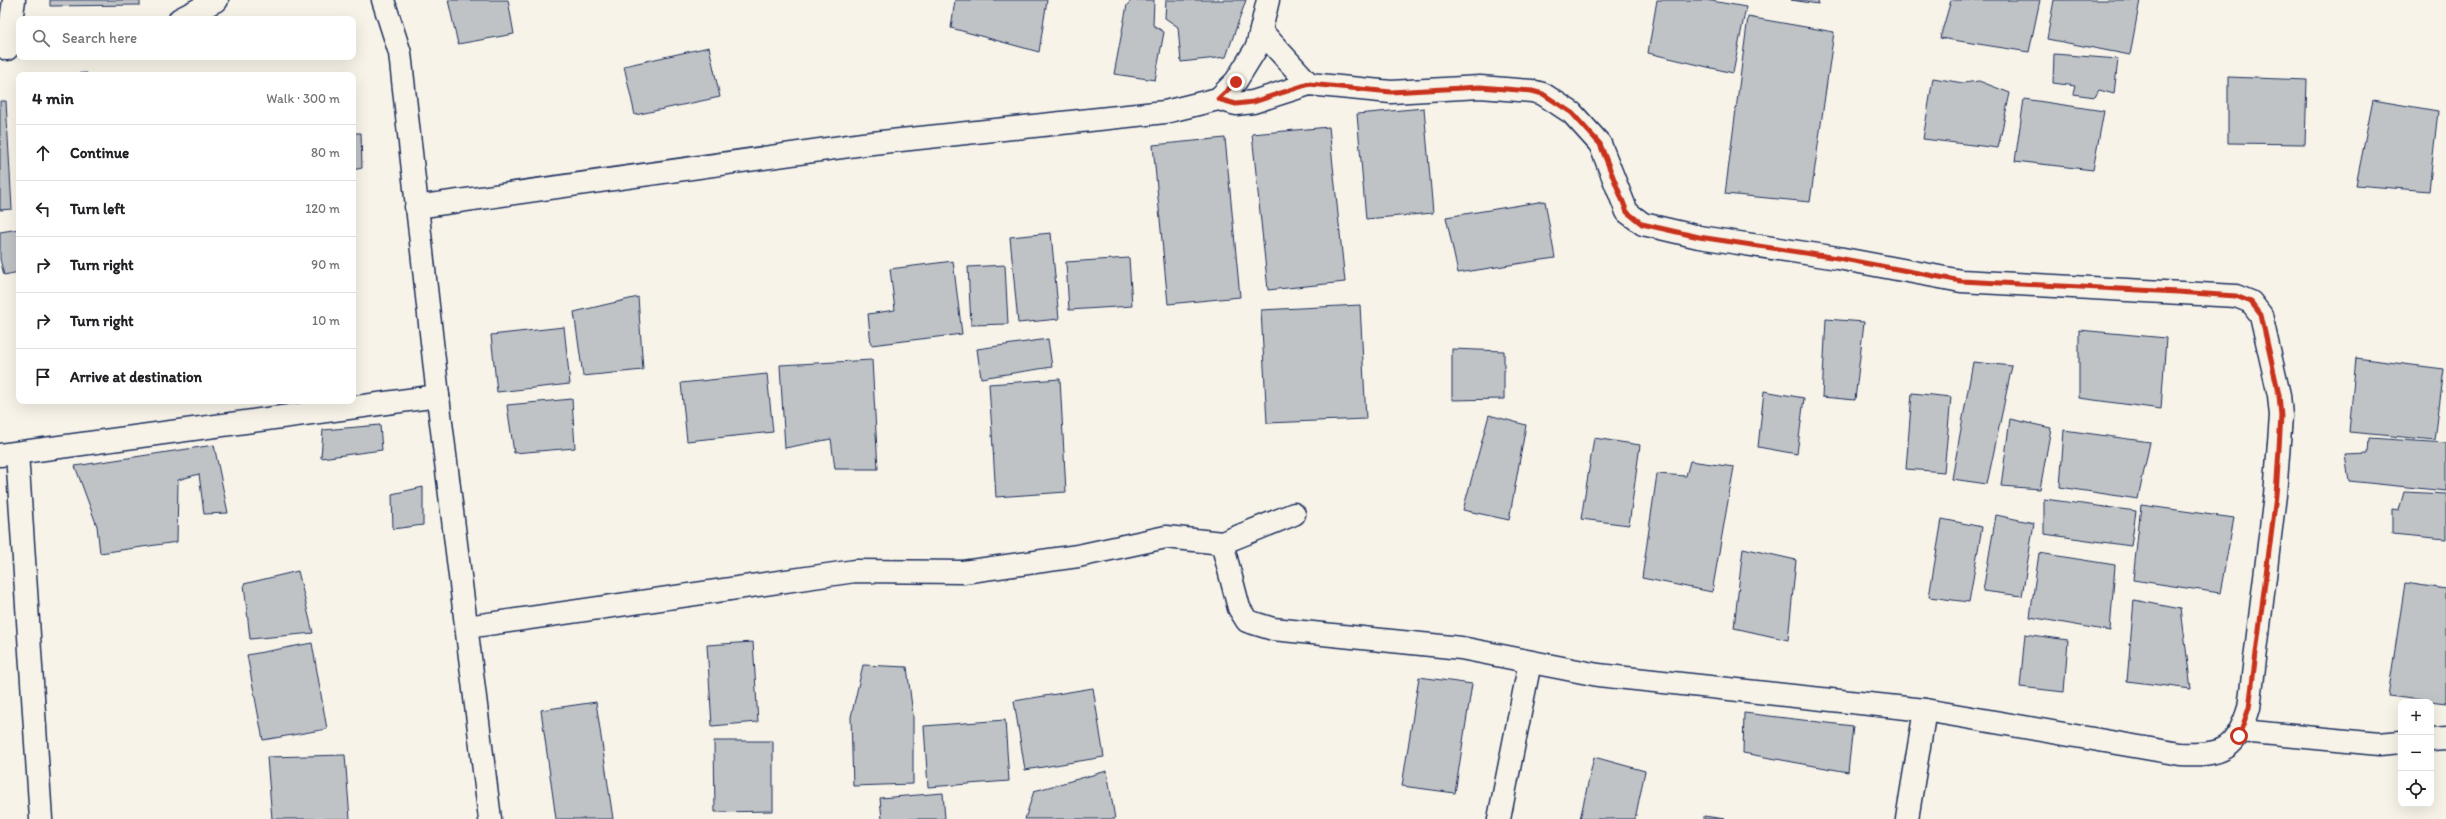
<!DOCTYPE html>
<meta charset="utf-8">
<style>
body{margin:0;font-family:Itim,sans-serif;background:#f6f6f6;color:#202124}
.controls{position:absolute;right:12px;bottom:12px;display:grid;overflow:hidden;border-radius:8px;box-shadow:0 4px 16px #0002}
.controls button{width:36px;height:36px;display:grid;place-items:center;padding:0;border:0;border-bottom:1px solid #e0e0e0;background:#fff;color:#202124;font:20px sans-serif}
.stop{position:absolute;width:12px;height:12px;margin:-9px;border:3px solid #c8321e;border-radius:50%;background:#fff}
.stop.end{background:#c8321e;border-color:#fff;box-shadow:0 1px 4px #0008}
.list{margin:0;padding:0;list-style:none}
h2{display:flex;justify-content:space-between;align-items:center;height:52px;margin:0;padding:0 16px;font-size:17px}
h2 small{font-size:13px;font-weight:400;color:#757577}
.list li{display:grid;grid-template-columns:26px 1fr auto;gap:12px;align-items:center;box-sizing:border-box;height:56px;padding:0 16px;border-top:1px solid #e0e0e0}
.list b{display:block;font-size:15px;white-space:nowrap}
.list em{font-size:13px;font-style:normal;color:#757577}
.icon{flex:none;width:22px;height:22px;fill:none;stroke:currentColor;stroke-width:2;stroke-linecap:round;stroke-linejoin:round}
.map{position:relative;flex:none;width:2446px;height:819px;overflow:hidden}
.search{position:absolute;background:#fff;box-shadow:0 4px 16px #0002;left:16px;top:16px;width:340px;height:44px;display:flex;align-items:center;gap:10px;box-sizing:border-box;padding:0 14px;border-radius:8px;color:#757577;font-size:15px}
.panel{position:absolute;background:#fff;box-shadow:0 4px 16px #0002;left:16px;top:72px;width:340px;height:332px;border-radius:8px}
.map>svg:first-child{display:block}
.building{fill:#c0c3c5;stroke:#1b2f5e}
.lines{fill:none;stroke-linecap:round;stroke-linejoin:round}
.minor-casing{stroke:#1b2f5e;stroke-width:25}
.minor{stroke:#f7f3e8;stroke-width:22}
.route{stroke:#c8321e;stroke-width:5}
</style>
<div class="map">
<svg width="2446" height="819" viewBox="0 0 2446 819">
<rect width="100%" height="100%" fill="#f7f3e8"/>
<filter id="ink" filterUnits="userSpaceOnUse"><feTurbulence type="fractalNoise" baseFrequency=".025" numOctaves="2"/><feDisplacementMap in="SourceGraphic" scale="8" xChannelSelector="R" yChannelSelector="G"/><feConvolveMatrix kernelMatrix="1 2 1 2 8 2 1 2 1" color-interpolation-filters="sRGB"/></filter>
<g filter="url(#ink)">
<g class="building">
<path d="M 50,0 L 140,0 L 140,5 L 50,6 Z"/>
<path d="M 448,0 L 508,0 L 514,34 L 458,44 Z"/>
<path d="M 955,0 L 1047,0 L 1039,52 L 951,28 Z"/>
<path d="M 1132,0 L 1154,0 L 1153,25 L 1164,32 L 1155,80 L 1114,74 L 1127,5 Z"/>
<path d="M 1166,0 L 1246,0 L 1226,57 L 1181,62 L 1178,27 L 1165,18 Z"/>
<path d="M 1657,0 L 1706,0 L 1746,7 L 1733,73 L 1648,53 Z"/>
<path d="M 1791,0 L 1819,0 L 1818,4 Z"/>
<path d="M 1951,0 L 2040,0 L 2029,52 L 1940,38 Z"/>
<path d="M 2054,0 L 2140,0 L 2130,55 L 2047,39 Z"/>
<path d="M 1748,17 L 1834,32 L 1810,202 L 1725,194 Z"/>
<path d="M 709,47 L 720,97 L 635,115 L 624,66 Z"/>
<path d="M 2054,54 L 2118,59 L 2114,94 L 2099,90 L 2095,97 L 2073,94 L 2075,86 L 2053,83 Z"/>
<path d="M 87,73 L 86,75 L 53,75 Z"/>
<path d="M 2228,77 L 2307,80 L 2305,144 L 2228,143 Z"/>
<path d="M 1933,78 L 1963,83 L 1979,81 L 2010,93 L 1998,148 L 1923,139 Z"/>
<path d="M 2024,99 L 2104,111 L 2093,170 L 2015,161 Z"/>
<path d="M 2373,100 L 2438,111 L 2429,191 L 2356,185 Z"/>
<path d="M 0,101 L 6,101 L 12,209 L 0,210 Z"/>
<path d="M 1424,108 L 1433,213 L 1366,219 L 1357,114 Z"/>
<path d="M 1329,127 L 1345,282 L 1268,290 L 1252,134 Z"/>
<path d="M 353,133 L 361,133 L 362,168 L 353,170 Z"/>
<path d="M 1225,138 L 1240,297 L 1168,304 L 1153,145 Z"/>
<path d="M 1545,201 L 1555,258 L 1458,273 L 1446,217 Z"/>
<path d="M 19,229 L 19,272 L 4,275 L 0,259 L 0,232 Z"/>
<path d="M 1051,233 L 1059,319 L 1018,323 L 1010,237 Z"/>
<path d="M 1129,258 L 1132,306 L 1069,310 L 1066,262 Z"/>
<path d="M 953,261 L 962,334 L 871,345 L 868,314 L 895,310 L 890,269 Z"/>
<path d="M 1005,265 L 1008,324 L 971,325 L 968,267 Z"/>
<path d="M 638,297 L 643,370 L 583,376 L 574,312 Z"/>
<path d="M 1360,305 L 1366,419 L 1267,423 L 1261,310 Z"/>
<path d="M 1826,319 L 1864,322 L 1855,400 L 1822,397 Z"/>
<path d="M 564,327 L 570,384 L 497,392 L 491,335 Z"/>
<path d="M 2079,330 L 2166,338 L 2161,409 L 2079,398 Z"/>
<path d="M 1048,339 L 1052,367 L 981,378 L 977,349 Z"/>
<path d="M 1452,349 L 1504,351 L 1504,399 L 1452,400 Z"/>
<path d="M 2356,358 L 2444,369 L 2435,440 L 2349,432 Z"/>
<path d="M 872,360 L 878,469 L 835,469 L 831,439 L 785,448 L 780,365 Z"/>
<path d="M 1973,362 L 2012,366 L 1987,484 L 1952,479 Z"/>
<path d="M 767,374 L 773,432 L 687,441 L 681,383 Z"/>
<path d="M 1060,379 L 1066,492 L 996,497 L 989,384 Z"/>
<path d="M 1764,391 L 1804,398 L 1797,454 L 1758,447 Z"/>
<path d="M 1912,393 L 1951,397 L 1944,472 L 1906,469 Z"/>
<path d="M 572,399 L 575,448 L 514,453 L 507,405 Z"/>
<path d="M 1489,415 L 1526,425 L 1509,520 L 1463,510 Z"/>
<path d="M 2010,419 L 2051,428 L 2040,489 L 2001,486 Z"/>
<path d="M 380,425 L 382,450 L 321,458 L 323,430 Z"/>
<path d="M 2064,430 L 2150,442 L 2138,499 L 2060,487 Z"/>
<path d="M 1594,438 L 1640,445 L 1629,525 L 1581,519 Z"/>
<path d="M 2369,438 L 2446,443 L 2446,491 L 2349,481 L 2345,455 L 2368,454 Z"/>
<path d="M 214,445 L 228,513 L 204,514 L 199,474 L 178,480 L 177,542 L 100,553 L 97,526 L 75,466 Z"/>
<path d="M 1690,461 L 1734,467 L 1712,592 L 1642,578 L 1657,474 L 1686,476 Z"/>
<path d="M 423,487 L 423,525 L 393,529 L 392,494 Z"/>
<path d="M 2404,492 L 2446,494 L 2446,539 L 2392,534 L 2392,509 L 2399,510 Z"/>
<path d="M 2044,499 L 2136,511 L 2131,546 L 2044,534 Z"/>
<path d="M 2141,505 L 2234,518 L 2220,593 L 2133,580 Z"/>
<path d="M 1996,515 L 2034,523 L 2022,596 L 1983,591 Z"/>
<path d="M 1942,519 L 1982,527 L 1969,602 L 1929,597 Z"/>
<path d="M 1743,548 L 1796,560 L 1788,640 L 1734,628 Z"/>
<path d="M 2039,553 L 2115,565 L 2110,631 L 2030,617 Z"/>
<path d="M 298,571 L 313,633 L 250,639 L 244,584 Z"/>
<path d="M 2405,583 L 2446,589 L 2446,703 L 2388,696 Z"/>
<path d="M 2134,600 L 2181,609 L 2191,689 L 2127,681 Z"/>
<path d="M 2025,634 L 2068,640 L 2064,692 L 2020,687 Z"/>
<path d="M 753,642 L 758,722 L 712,726 L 707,645 Z"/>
<path d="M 312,643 L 327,729 L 263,740 L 247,655 Z"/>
<path d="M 863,665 L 907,667 L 913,715 L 913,784 L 853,786 L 851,717 Z"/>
<path d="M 1419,677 L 1472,684 L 1455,793 L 1402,786 Z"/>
<path d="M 1093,688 L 1104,757 L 1025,770 L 1014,701 Z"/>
<path d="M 596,702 L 613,819 L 556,819 L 541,710 Z"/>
<path d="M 1744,713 L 1853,726 L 1848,772 L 1743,753 Z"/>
<path d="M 1005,720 L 1009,781 L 928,787 L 924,726 Z"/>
<path d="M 714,741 L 773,741 L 773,811 L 715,812 Z"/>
<path d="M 345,755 L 350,819 L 272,819 L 267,757 Z"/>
<path d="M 1594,757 L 1645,771 L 1635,819 L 1580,819 Z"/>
<path d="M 1107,771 L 1115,819 L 1025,819 L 1034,791 Z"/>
<path d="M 943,793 L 945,819 L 882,819 L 880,798 Z"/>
<path d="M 1704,816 L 1725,819 L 1704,819 Z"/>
</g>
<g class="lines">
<defs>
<g id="minor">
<path d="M 383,0 L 400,53 L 440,414 L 490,819"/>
<path d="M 180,19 L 217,0"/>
<path d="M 1261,31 L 1309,84"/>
<path d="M 7,49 L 14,0"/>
<path d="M 1218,99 L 1236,81 L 1257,47 L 1268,0"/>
<path d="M 416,207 L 863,144 L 1165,112 L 1218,99 L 1236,104 L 1253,102 L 1309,84 L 1391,92 L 1480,87 L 1532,91 L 1543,94 L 1572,113 L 1600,144 L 1627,212 L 1643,224 L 1699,237 L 1838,258 L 1961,281 L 2236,296 L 2251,302 L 2261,315 L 2279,395 L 2281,416 L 2275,495 L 2249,708 C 2236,750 2223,756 2180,754 L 1925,710 L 1598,675 L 1461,648 L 1273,629 L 1247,621 L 1239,608 L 1222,543"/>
<path d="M 17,453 L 41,819"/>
<path d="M 0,455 L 438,396"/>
<path d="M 467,627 L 855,571 L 963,572 L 1078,556 L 1166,537 L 1222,543 L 1294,514"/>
<path d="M 2241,731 L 2379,744 L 2401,742"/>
<path d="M 2431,740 L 2446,739"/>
<path d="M 1499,819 L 1530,662"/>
<path d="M 1907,819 L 1925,710"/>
</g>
</defs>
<use href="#minor" class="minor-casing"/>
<use href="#minor" class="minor"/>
</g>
</g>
<g class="lines" filter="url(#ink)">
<path class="route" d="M 1236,82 L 1218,99 L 1236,104 L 1253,102 L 1309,84 L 1391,92 L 1480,87 L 1532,91 L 1543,94 L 1572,113 L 1600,144 L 1627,212 L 1642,224 L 1699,237 L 1838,258 L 1961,281 L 2178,292 L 2236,296 L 2251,302 L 2261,315 L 2279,395 L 2281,416 L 2276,496 L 2249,708 L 2239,736"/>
</g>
</svg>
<div class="controls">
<button>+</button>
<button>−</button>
<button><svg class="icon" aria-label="locate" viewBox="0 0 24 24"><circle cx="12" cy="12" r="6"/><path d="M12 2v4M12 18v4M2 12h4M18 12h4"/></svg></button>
</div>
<div class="stop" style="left:2239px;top:736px"></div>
<div class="stop end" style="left:1236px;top:82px"></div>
<div class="search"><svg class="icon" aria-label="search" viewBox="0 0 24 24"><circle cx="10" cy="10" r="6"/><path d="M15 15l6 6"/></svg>Search here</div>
<section class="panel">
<h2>4 min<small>Walk · 300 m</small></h2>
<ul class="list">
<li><svg class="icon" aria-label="ahead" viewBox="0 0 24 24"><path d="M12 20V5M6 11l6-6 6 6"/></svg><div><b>Continue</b></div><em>80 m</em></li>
<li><svg class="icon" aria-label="left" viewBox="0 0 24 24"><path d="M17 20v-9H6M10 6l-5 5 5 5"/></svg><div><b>Turn left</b></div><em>120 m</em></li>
<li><svg class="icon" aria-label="right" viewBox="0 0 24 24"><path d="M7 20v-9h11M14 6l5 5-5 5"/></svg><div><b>Turn right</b></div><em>90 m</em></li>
<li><svg class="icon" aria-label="right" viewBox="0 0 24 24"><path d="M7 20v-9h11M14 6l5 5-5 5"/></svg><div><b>Turn right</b></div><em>10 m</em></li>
<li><svg class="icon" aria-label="arrive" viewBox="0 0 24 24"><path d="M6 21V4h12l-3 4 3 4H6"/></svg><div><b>Arrive at destination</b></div></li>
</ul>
</section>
</div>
